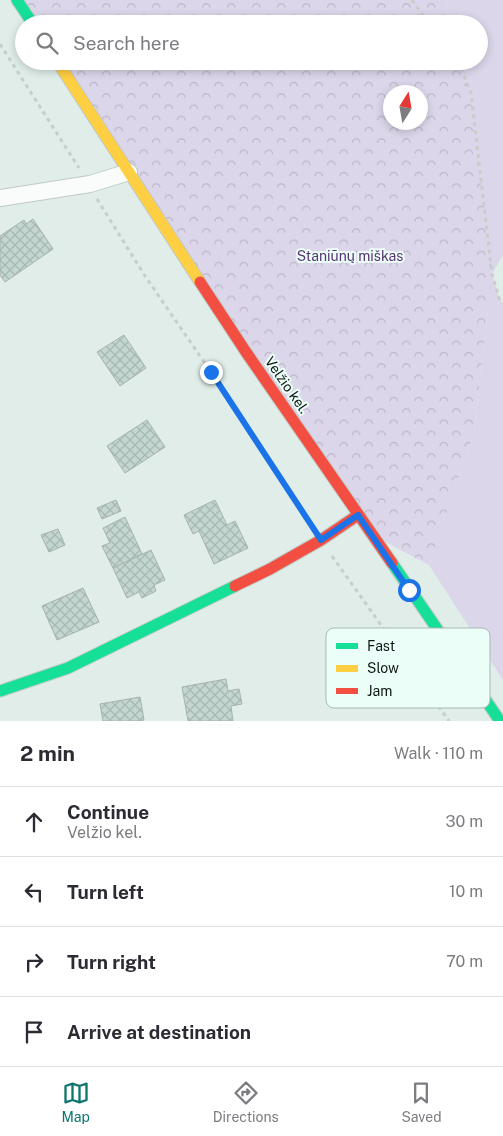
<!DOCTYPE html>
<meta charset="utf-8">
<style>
body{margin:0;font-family:"Public Sans",sans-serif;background:#f2f2f3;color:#2b2b33}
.compass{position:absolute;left:383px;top:85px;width:45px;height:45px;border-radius:50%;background:#fff;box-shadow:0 2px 8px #0003;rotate:11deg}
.stop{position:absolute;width:15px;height:15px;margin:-11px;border:4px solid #1a73e8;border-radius:50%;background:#fff}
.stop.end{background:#1a73e8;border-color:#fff;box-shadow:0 1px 5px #0008}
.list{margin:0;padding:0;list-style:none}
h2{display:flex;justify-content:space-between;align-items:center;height:65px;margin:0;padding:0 20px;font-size:21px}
h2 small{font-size:16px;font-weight:400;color:#7c7c81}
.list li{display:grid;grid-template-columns:32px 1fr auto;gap:15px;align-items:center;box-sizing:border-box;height:70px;padding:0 20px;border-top:1px solid #e1e1e2}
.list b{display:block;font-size:19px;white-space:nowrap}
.list p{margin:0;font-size:16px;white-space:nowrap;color:#7c7c81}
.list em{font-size:16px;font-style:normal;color:#7c7c81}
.icon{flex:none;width:28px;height:28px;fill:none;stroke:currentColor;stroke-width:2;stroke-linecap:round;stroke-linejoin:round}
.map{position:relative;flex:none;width:503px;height:721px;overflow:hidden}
.search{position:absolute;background:#fff;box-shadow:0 2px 8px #0003;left:15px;right:15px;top:15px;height:55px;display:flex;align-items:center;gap:12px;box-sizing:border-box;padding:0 18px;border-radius:28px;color:#7c7c81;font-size:19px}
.sheet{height:345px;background:#fff}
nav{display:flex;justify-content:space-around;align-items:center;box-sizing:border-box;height:70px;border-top:1px solid #e1e1e2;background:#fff;font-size:14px;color:#7c7c81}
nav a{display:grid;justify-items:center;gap:2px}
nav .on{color:#0f766e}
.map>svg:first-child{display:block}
.grass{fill:#dcd6ea}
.forest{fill:url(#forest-crowns);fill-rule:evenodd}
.building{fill:url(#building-cross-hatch);stroke:#a8b2ae}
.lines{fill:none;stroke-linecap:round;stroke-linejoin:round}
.street-casing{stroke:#c0cac6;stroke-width:18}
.fast-casing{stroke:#c0cac6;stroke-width:13}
.slow-casing{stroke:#c0cac6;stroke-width:13}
.jam-casing{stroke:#c0cac6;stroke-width:13}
.path{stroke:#c9cdcb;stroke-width:3;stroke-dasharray:4 4;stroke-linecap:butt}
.street{stroke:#fafcfc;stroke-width:16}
.fast{stroke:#16e098;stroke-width:11}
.slow{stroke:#ffcf43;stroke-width:11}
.jam{stroke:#f24e42;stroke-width:11}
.route{stroke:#1a73e8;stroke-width:6}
.labels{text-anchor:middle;stroke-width:4;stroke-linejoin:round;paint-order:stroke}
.park-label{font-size:14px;fill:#593474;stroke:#ebfef7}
.street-label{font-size:14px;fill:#101815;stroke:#ebfef7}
.key{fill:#ebfef7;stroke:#a9b9b3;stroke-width:1}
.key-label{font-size:14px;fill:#101815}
</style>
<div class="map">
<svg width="503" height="721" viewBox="0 0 503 721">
<defs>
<pattern id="forest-crowns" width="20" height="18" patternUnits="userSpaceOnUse" patternTransform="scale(1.25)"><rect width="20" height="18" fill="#dcd6ea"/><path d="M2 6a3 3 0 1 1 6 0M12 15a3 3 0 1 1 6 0" fill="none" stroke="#bcb7c8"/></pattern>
<pattern id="building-cross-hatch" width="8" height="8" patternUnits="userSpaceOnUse" patternTransform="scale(1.25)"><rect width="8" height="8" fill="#c3d7d0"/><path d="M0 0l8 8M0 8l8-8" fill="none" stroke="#a6b8b2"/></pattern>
</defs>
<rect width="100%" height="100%" fill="#e0ede8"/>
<path class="grass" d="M 448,0 L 503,0 L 503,255 L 492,274 L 499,298 L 503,304 L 503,680 L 429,565 L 474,432 L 492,274 L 471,93 L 458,61 L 479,61 L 479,24 L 445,24 Z"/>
<g class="forest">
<path d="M 17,0 L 448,0 L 445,24 L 33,24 Z"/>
<path d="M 57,61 L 458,61 L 471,93 L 492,274 L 474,432 L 429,565 L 372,535 ZM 390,92 L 420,92 L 420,122 L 390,122 Z"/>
</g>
<g class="building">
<path d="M 33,219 L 53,249 L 5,282 L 0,275 L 0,242 L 1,241 L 0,236 L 24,220 L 26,224 Z"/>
<path d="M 124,335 L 146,368 L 120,386 L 97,352 Z"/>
<path d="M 147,420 L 165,447 L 125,473 L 107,446 Z"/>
<path d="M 116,500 L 121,511 L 102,519 L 97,508 Z"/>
<path d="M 215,500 L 227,525 L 235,521 L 248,548 L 214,564 L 199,531 L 193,534 L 184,515 Z"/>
<path d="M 125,517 L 142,554 L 113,568 L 102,546 L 110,543 L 103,528 Z"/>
<path d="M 58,529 L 65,545 L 49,552 L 41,535 Z"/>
<path d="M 151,550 L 165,580 L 154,585 L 156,591 L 142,598 L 139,592 L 127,598 L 113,568 Z"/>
<path d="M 83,588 L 99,622 L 57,640 L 42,606 Z"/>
<path d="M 226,679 L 228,691 L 239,689 L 242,704 L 231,706 L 233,721 L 188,721 L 182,687 Z"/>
<path d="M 140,697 L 144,720 L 136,721 L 103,721 L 100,704 Z"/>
</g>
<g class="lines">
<defs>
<path id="street" d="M 0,198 L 90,184 L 129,172"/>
<g id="fast">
<path d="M 17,0 L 33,24"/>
<path d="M 392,563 L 500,721"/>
<path d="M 0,691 L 68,668 L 235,586"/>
</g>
<path id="slow" d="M 57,61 L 200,282"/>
<g id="jam">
<path d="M 200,282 L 246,352 L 392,563"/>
<path d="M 235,586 L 270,569 L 321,540 L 358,515"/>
</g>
</defs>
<use href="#street" class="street-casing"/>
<use href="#fast" class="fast-casing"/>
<use href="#slow" class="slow-casing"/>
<use href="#jam" class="jam-casing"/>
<g class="path">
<path d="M 412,0 L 425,18 L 434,24"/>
<path d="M 0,44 L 79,168"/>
<path d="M 458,61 L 471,93 L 492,274 L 499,298 L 503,304"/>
<path d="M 97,199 L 145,276 L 211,372 L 311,524"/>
<path d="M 332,556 L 449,721"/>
</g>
<use href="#street" class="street"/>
<use href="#fast" class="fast"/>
<use href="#slow" class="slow"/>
<use href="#jam" class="jam"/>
</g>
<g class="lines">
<path class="route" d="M 211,372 L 321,540 L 358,515 L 409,590"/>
</g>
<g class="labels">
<g class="park-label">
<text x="350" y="261">Staniūnų miškas</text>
</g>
<g class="street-label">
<text transform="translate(287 385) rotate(55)" y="5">Velžio kel.</text>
</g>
</g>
<rect x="326" y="628" width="164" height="80" rx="8" class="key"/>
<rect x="336" y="643" width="22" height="6" fill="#16e098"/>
<rect x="336" y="665" width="22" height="7" fill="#ffcf43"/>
<rect x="336" y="688" width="22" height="6" fill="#f24e42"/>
<g class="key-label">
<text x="367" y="651">Fast</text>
<text x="367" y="673">Slow</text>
<text x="367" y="696">Jam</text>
</g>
</svg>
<svg class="compass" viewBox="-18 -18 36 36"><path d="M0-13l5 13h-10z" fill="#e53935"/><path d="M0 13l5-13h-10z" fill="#7c7c81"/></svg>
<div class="stop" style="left:409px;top:590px"></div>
<div class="stop end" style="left:211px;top:372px"></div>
<div class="search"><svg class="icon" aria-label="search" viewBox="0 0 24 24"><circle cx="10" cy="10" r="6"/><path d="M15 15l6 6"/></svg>Search here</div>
</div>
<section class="sheet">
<h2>2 min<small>Walk · 110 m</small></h2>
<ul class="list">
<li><svg class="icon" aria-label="ahead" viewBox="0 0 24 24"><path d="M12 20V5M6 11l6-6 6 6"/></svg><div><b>Continue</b><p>Velžio kel.</p></div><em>30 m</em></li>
<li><svg class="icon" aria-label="left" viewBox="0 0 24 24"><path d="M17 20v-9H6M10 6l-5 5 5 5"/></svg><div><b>Turn left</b></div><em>10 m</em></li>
<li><svg class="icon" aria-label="right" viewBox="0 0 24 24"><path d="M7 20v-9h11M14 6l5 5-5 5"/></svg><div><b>Turn right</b></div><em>70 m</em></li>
<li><svg class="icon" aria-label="arrive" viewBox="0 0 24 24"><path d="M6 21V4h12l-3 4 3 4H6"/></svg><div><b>Arrive at destination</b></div></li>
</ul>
</section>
<nav>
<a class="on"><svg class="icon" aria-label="map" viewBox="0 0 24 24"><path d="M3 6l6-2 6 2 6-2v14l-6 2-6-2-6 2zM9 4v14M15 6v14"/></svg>Map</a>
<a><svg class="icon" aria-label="directions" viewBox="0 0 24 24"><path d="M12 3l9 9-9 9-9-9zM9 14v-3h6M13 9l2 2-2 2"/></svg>Directions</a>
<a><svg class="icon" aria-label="saved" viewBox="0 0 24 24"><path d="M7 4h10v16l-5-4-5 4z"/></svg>Saved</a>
</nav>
